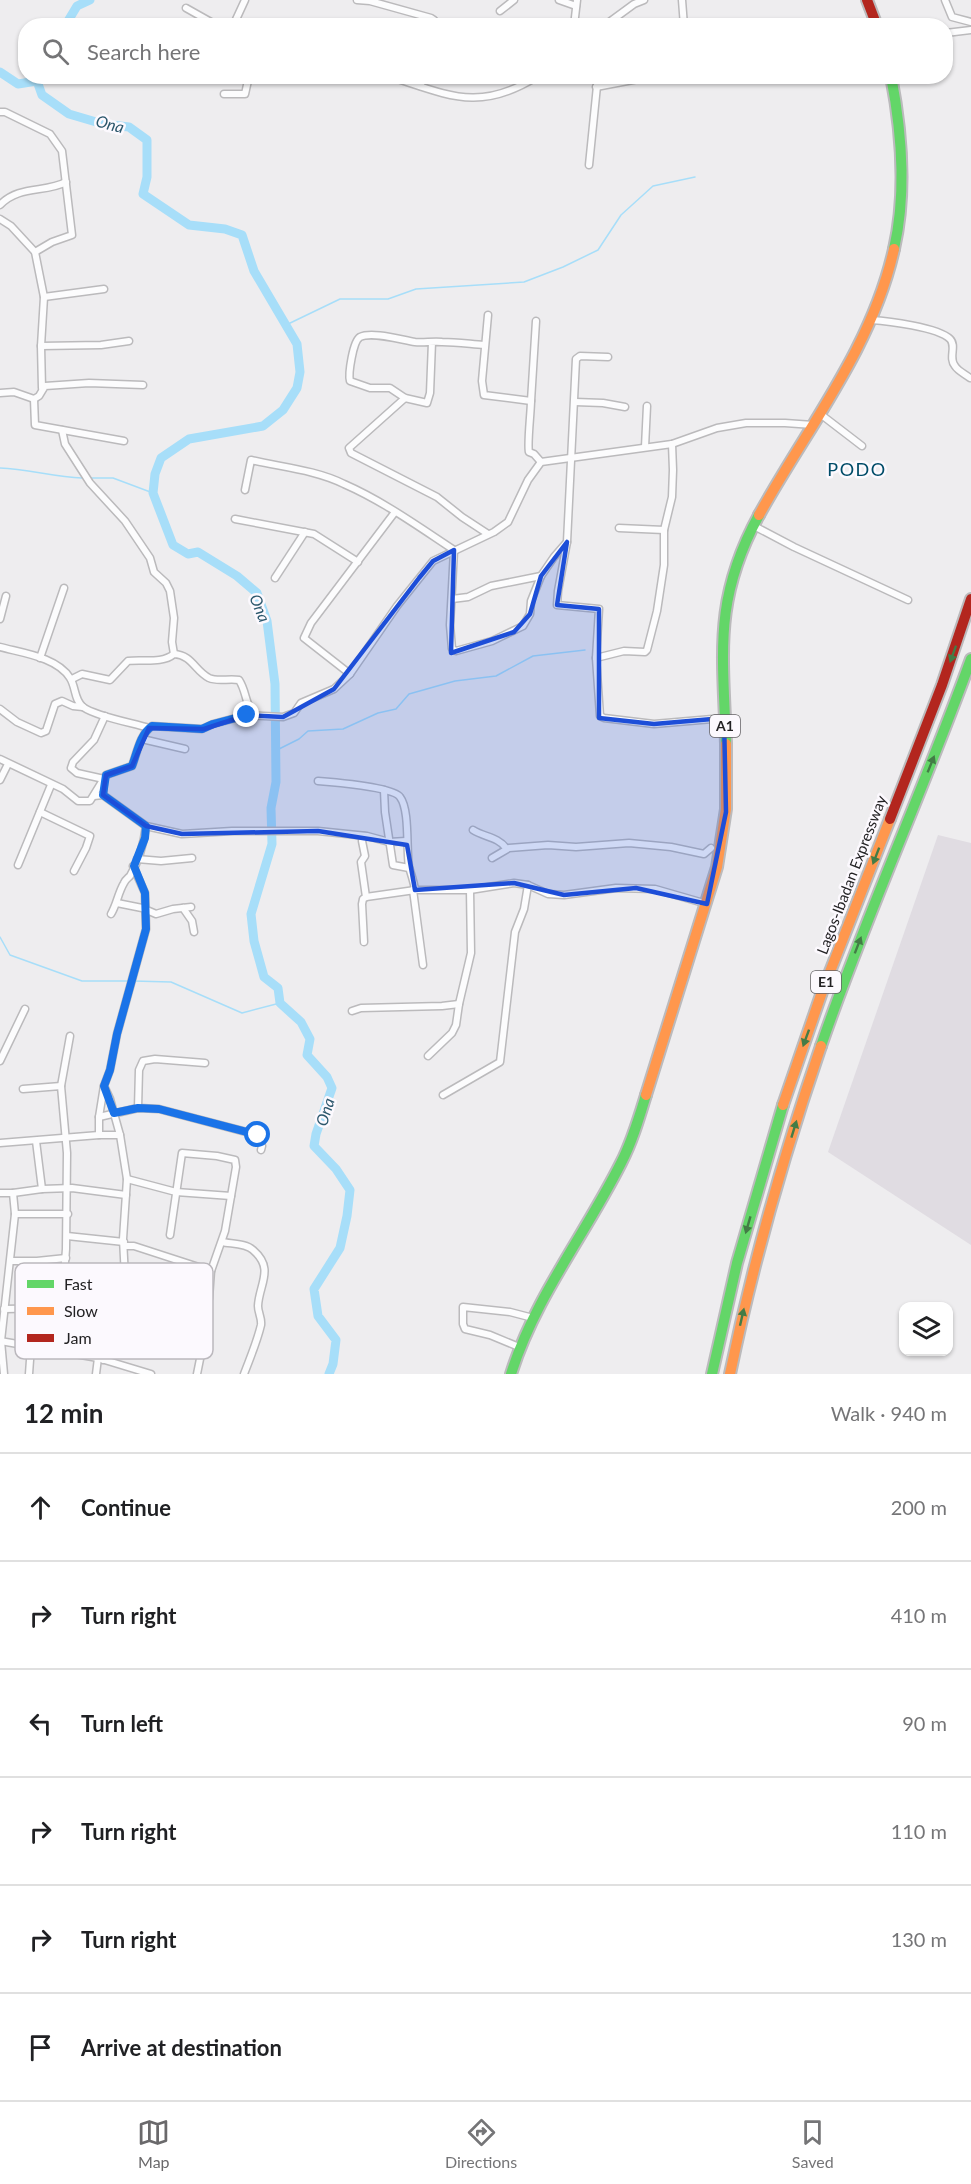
<!DOCTYPE html>
<meta charset="utf-8">
<style>
body{margin:0;font-family:Lato,sans-serif;background:#f2f2f2;color:#202124}
.controls{position:absolute;right:18px;bottom:18px;display:grid;overflow:hidden;border-radius:12px;box-shadow:0 2px 4px #0004}
.controls button{width:54px;height:54px;display:grid;place-items:center;padding:0;border:0;border-bottom:2px solid #e0e0e0;background:#fff;color:#202124;font:30px sans-serif}
.stop{position:absolute;width:18px;height:18px;margin:-14px;border:4px solid #1a73e8;border-radius:50%;background:#fff}
.stop.end{background:#1a73e8;border-color:#fff;box-shadow:0 2px 6px #0008}
.list{margin:0;padding:0;list-style:none}
h2{display:flex;justify-content:space-between;align-items:center;height:78px;margin:0;padding:0 24px;font-size:26px}
h2 small{font-size:20px;font-weight:400;color:#757577}
.list li{display:grid;grid-template-columns:39px 1fr auto;gap:18px;align-items:center;box-sizing:border-box;height:108px;padding:0 24px;border-top:2px solid #e0e0e0}
.list b{display:block;font-size:22px;white-space:nowrap}
.list em{font-size:20px;font-style:normal;color:#757577}
.icon{flex:none;width:33px;height:33px;fill:none;stroke:currentColor;stroke-width:2;stroke-linecap:round;stroke-linejoin:round}
.map{position:relative;flex:none;width:971px;height:1374px;overflow:hidden}
.search{position:absolute;background:#fff;box-shadow:0 2px 4px #0004;left:18px;right:18px;top:18px;height:66px;display:flex;align-items:center;gap:15px;box-sizing:border-box;padding:0 21px;border-radius:24px;color:#757577;font-size:22px}
.sheet{height:726px;background:#fff}
nav{display:flex;justify-content:space-around;align-items:center;box-sizing:border-box;height:84px;border-top:2px solid #e0e0e0;background:#fff;font-size:16px;color:#757577}
nav a{display:grid;justify-items:center;gap:3px}
nav .on{color:#6a696b}
.map>svg:first-child{display:block}
.built{fill:#e0dce2}
.lines{fill:none;stroke-linecap:round;stroke-linejoin:round}
.stream{stroke:#a7def9;stroke-width:1.5}
.river{stroke:#a7def9;stroke-width:9}
.street-casing{stroke:#bbbabc;stroke-width:9}
.fast-casing{stroke:#bbbabc;stroke-width:14}
.slow-casing{stroke:#bbbabc;stroke-width:14}
.jam-casing{stroke:#bbbabc;stroke-width:14}
.street{stroke:#fcfcfd;stroke-width:6}
.fast{stroke:#63d668;stroke-width:10}
.slow{stroke:#ff974d;stroke-width:10}
.jam{stroke:#b3261e;stroke-width:10}
.oneway{fill:#437c46}
.route{stroke:#1a73e8;stroke-width:8}
.marked{fill:#1d4ed8;fill-opacity:0.2;stroke:#1d4ed8;stroke-width:4.5;stroke-linejoin:round}
.labels{text-anchor:middle;stroke-width:5;stroke-linejoin:round;paint-order:stroke}
.shield{fill:#fcf9fe;stroke:#646265;stroke-width:1.5}
.shield-label{font-size:14px;font-weight:bold;fill:#232224}
.street-label{font-size:15px;fill:#232224;stroke:#fcf9fe}
.water-label{font-size:16px;font-style:italic;fill:#2b576c;stroke:#fcf9fe}
.quarter-label{font-size:18px;letter-spacing:1.5px;fill:#004c68;stroke:#fcf9fe}
.key{fill:#fcf9fe;stroke:#bbb8bd;stroke-width:1.5}
.key-label{font-size:16px;fill:#232224}
</style>
<div class="map">
<svg width="971" height="1374" viewBox="0 0 971 1374">
<rect width="100%" height="100%" fill="#eeedef"/>
<path class="built" d="M 938,835 L 971,843 L 971,1245 L 828,1152 Z"/>
<g class="lines">
<g class="stream">
<path d="M 286,325 L 340,299 L 388,299 L 416,289 L 524,282 L 563,267 L 598,250 L 621,215 L 653,186 L 695,177"/>
<path d="M 0,468 C 28,469 54,477 82,478"/>
<path d="M 90,478 L 113,478 L 153,493"/>
<path d="M 277,750 L 299,739 L 308,731 L 343,729 L 378,713 L 396,709 L 409,694 L 455,681 L 496,676 L 533,656 L 585,650"/>
<path d="M 0,937 L 10,955 L 82,981 L 128,981"/>
<path d="M 133,981 L 171,982 L 242,1013 L 280,1003"/>
</g>
<g class="river">
<path d="M 65,26 L 77,6 L 90,0"/>
<path d="M 0,72 L 18,84 L 37,81"/>
<path d="M 39,76 L 37,81 L 42,95 L 69,114 L 103,124 L 129,127 L 147,140 L 147,177 L 143,194 L 189,225 L 225,229 L 242,235 L 254,271 L 297,344 L 300,372 L 297,388 L 283,410 L 263,426 L 189,439 L 161,458 L 155,474 L 153,493 L 173,545 L 188,554 L 198,552 L 237,576 L 257,593 L 267,621 L 275,684 L 276,782 L 271,808 L 272,844 L 251,914 L 254,941 L 264,977 L 278,988 L 280,1003 L 301,1022 L 310,1039 L 307,1055 L 327,1077 L 332,1088 L 316,1134 L 314,1146 L 336,1169 L 350,1190 L 347,1216 L 340,1248 L 314,1289 L 318,1316 L 336,1340 L 333,1364 L 329,1374"/>
</g>
<defs>
<g id="street">
<path d="M 357,0 L 370,1 L 431,18 L 434,20 L 434,26"/>
<path d="M 559,0 L 576,6"/>
<path d="M 682,0 L 684,26"/>
<path d="M 945,0 L 952,17 L 971,22"/>
<path d="M 186,8 L 218,26"/>
<path d="M 500,11 L 514,0"/>
<path d="M 233,26 L 245,0"/>
<path d="M 574,26 L 577,0"/>
<path d="M 604,26 L 634,4 L 644,0"/>
<path d="M 946,33 L 971,30"/>
<path d="M 388,76 C 449,95 479,113 538,76"/>
<path d="M 420,86 L 425,76"/>
<path d="M 596,87 L 654,76"/>
<path d="M 224,94 L 245,94 L 249,76"/>
<path d="M 0,112 L 5,112 L 50,134 L 62,151 L 72,235 L 52,242 L 35,252"/>
<path d="M 589,165 L 598,76"/>
<path d="M 0,205 C 19,185 45,193 66,182"/>
<path d="M 0,219 L 11,226 L 35,252 L 44,297 L 41,346 L 42,388"/>
<path d="M 44,297 L 104,289"/>
<path d="M 488,315 L 482,381 L 484,395 L 531,401 C 531,411 527,445 529,452 L 534,454 L 541,462"/>
<path d="M 871,320 C 887,321 938,327 950,339 C 957,346 948,358 955,366 C 958,371 965,374 970,378"/>
<path d="M 432,342 L 430,393 L 427,403 L 405,398 L 390,388 L 370,388 L 350,381 C 348,374 353,341 360,337 C 372,331 402,340 415,342 C 423,343 433,341 442,342 C 456,342 470,344 484,345"/>
<path d="M 41,346 L 101,345 L 129,341"/>
<path d="M 0,393 L 14,392 L 34,399 L 39,396 L 45,386 L 89,383 L 143,385"/>
<path d="M 405,398 L 349,448 L 351,453 L 437,497 L 462,517 L 488,534"/>
<path d="M 34,399 L 35,425 L 124,441"/>
<path d="M 531,401 L 536,321"/>
<path d="M 575,402 L 603,403 L 625,407"/>
<path d="M 819,413 L 862,446"/>
<path d="M 62,430 L 65,444 L 90,483 L 125,521 L 150,558 L 154,572 L 166,583 L 170,591 L 174,618 L 172,642 L 174,654"/>
<path d="M 672,444 L 673,470 L 672,497 L 664,530 L 664,565 L 657,611 L 647,650 L 645,652 L 624,651 L 596,658 L 600,716 L 604,718 L 654,724 L 724,718"/>
<path d="M 645,447 L 647,406"/>
<path d="M 245,490 L 251,460 C 281,467 316,470 344,484 C 383,501 419,527 454,550 L 450,625 L 452,649 L 456,651 L 492,641 L 523,626 L 530,614 L 531,601 L 541,576 L 554,557 L 567,542 L 576,359 L 580,356 L 608,357"/>
<path d="M 235,519 L 314,534 L 358,562"/>
<path d="M 754,526 L 794,547 L 908,600"/>
<path d="M 619,528 L 664,530"/>
<path d="M 567,542 L 558,591 L 557,605 L 599,609 L 596,658"/>
<path d="M 275,578 L 305,532"/>
<path d="M 452,599 L 468,597 L 491,586 L 541,576"/>
<path d="M 0,619 L 6,596"/>
<path d="M 0,647 C 22,653 57,657 70,678 C 76,687 74,700 83,707 C 95,716 133,723 149,728"/>
<path d="M 40,658 L 64,588"/>
<path d="M 350,674 L 304,638 L 311,623 L 395,512"/>
<path d="M 72,679 L 82,674 L 110,680 L 128,661 C 142,659 162,664 174,654 C 192,655 195,671 209,678 C 218,682 229,678 239,680 C 247,692 245,706 255,715"/>
<path d="M 0,709 L 17,722 L 41,733 L 46,731 L 55,704 L 62,701 L 73,706 L 83,707"/>
<path d="M 142,739 L 185,749"/>
<path d="M 0,759 L 63,789 L 78,801 L 90,801 L 106,775 L 132,766 C 137,753 140,734 152,726 L 202,729 L 213,724 L 247,715 L 283,717 L 294,713 L 301,703 L 334,689 L 350,674 L 397,606 L 433,561 L 494,532 L 508,522 L 528,480 L 541,462 L 672,444 L 717,428 L 746,423 L 785,423 L 813,425"/>
<path d="M 0,780 L 8,764"/>
<path d="M 318,781 C 331,782 393,787 400,797 C 410,810 406,849 409,867 C 411,874 414,882 415,890"/>
<path d="M 384,790 L 385,812 L 393,865 L 409,868"/>
<path d="M 103,795 L 104,779 L 77,773 L 71,768 L 73,762 L 94,740 L 105,716"/>
<path d="M 94,796 L 103,795 L 146,826 L 182,834 L 232,831 L 318,831 L 367,836 L 389,842 L 406,841"/>
<path d="M 40,812 L 90,836 L 86,848 L 74,871"/>
<path d="M 473,830 C 484,837 498,837 506,848"/>
<path d="M 364,836 L 362,841 L 365,856 L 361,862 L 366,897 L 363,899 L 362,904 L 364,942"/>
<path d="M 492,858 L 509,848 L 548,845 L 576,847 L 629,843 L 671,847 L 704,854 L 711,848"/>
<path d="M 137,859 L 161,861 L 192,858"/>
<path d="M 18,865 L 51,785"/>
<path d="M 413,890 L 423,965"/>
<path d="M 366,897 L 415,890 L 470,890 L 514,883 L 528,885 L 548,894 L 564,895 L 616,888 L 655,889 L 707,904"/>
<path d="M 117,903 L 142,908 L 156,914 L 173,909 L 191,907"/>
<path d="M 183,908 L 192,921 L 194,932"/>
<path d="M 111,914 C 117,904 118,893 124,883 C 125,880 128,878 130,876 C 139,861 144,842 146,826"/>
<path d="M 352,1011 L 361,1008 L 442,1006 L 459,1004"/>
<path d="M 428,1056 L 452,1033 L 456,1025 L 459,1004 L 471,953 L 470,890"/>
<path d="M 0,1061 L 25,1009"/>
<path d="M 61,1086 L 70,1036"/>
<path d="M 23,1089 L 61,1086 L 67,1153 L 66,1249 L 63,1289 L 47,1348"/>
<path d="M 443,1095 L 500,1062 L 515,932 L 524,909 L 528,885"/>
<path d="M 138,1108 L 139,1070 L 143,1061 L 155,1059 L 205,1063"/>
<path d="M 99,1117 L 138,1108 L 159,1109 L 258,1135 L 262,1146 L 261,1150"/>
<path d="M 99,1135 L 99,1117 L 104,1086 L 110,1070 L 117,1034 L 146,929 L 145,893 L 133,866"/>
<path d="M 0,1143 L 99,1135 L 120,1135"/>
<path d="M 127,1179 L 176,1192 L 231,1196"/>
<path d="M 42,1189 L 72,1188 L 126,1195"/>
<path d="M 0,1193 L 13,1193 L 15,1214 L 68,1214"/>
<path d="M 13,1193 L 42,1189 L 36,1141"/>
<path d="M 170,1235 L 182,1153 L 217,1156 L 235,1160 L 236,1167 L 225,1231 L 211,1271 L 209,1298 L 202,1329 L 200,1359 L 197,1374"/>
<path d="M 67,1236 L 124,1242"/>
<path d="M 222,1242 C 231,1244 246,1243 253,1250 C 275,1269 259,1284 258,1306 C 258,1313 262,1318 261,1325 C 257,1342 250,1358 244,1374"/>
<path d="M 124,1246 L 134,1246 L 211,1271"/>
<path d="M 11,1261 L 37,1261 L 66,1258"/>
<path d="M 4,1309 L 58,1308"/>
<path d="M 0,1341 L 98,1358 L 151,1374"/>
<path d="M 519,1347 L 490,1335 L 465,1329 L 463,1324 L 463,1307 L 510,1312 L 533,1318"/>
<path d="M 103,1360 L 123,1300 L 125,1277 L 123,1239 L 127,1179 L 120,1135 L 110,1099 L 104,1086"/>
<path d="M 4,1374 L 1,1341 L 15,1214"/>
<path d="M 29,1374 L 31,1346"/>
<path d="M 96,1374 L 98,1358"/>
</g>
<g id="fast">
<path d="M 891,76 C 902,133 907,192 894,249"/>
<path d="M 726,744 C 723,653 713,599 759,515"/>
<path d="M 821,1046 C 866,915 924,789 971,659"/>
<path d="M 511,1374 C 535,1297 585,1235 621,1163 C 632,1142 639,1118 646,1095"/>
<path d="M 712,1374 L 737,1263 L 783,1105"/>
</g>
<g id="slow">
<path d="M 759,515 C 807,428 872,348 894,249"/>
<path d="M 646,1095 L 717,867 L 726,809 L 726,744"/>
<path d="M 783,1105 L 822,992 L 890,819"/>
<path d="M 730,1374 C 753,1262 784,1154 821,1046"/>
</g>
<g id="jam">
<path d="M 867,0 L 877,26"/>
<path d="M 890,819 L 942,685 L 971,599"/>
</g>
</defs>
<use href="#street" class="street-casing"/>
<use href="#fast" class="fast-casing"/>
<use href="#slow" class="slow-casing"/>
<use href="#jam" class="jam-casing"/>
<use href="#street" class="street"/>
<use href="#fast" class="fast"/>
<use href="#slow" class="slow"/>
<use href="#jam" class="jam"/>
</g>
<defs><path id="oneway-solid" d="M-6-.8H1V-3.2L6.5 0L1 3.2V.8H-6Z" transform="scale(1.5)"/></defs>
<g class="oneway">
<use href="#oneway-solid" transform="translate(953 654) rotate(110)"/>
<use href="#oneway-solid" transform="translate(931 764) rotate(-68)"/>
<use href="#oneway-solid" transform="translate(876 856) rotate(111)"/>
<use href="#oneway-solid" transform="translate(858 945) rotate(-69)"/>
<use href="#oneway-solid" transform="translate(806 1038) rotate(110)"/>
<use href="#oneway-solid" transform="translate(794 1129) rotate(-73)"/>
<use href="#oneway-solid" transform="translate(748 1225) rotate(106)"/>
<use href="#oneway-solid" transform="translate(742 1317) rotate(-77)"/>
</g>
<g class="lines">
<path class="route" d="M 247,715 L 213,724 L 202,729 L 152,726 C 140,734 137,753 132,766 L 106,775 L 103,795 L 146,826 L 145,838 L 134,866 L 145,893 L 146,929 L 117,1034 L 110,1070 L 104,1086 L 114,1113 L 138,1108 L 159,1109 L 258,1135"/>
</g>
<path class="marked" d="M 567,542 L 557,605 L 599,609 L 599,718 L 654,724 L 724,718 L 726,812 L 707,904 L 636,888 L 564,895 L 514,883 L 415,890 L 407,845 L 318,831 L 182,834 L 146,826 L 103,795 L 106,775 L 132,766 L 149,728 L 204,729 L 247,715 L 283,717 L 334,689 L 419,578 L 433,561 L 454,550 L 451,653 L 514,632 L 530,614 L 541,576 Z"/>
<g class="labels">
<g class="shield">
<rect x="710" y="715" width="30" height="22" rx="4.5"/>
<rect x="811" y="971" width="30" height="22" rx="4.5"/>
</g>
<g class="shield-label">
<text x="725" y="731">A1</text>
<text x="826" y="987">E1</text>
</g>
<g class="street-label">
<text transform="translate(852 875) rotate(-69)" y="5">Lagos-Ibadan Expressway</text>
</g>
<g class="water-label">
<text transform="translate(110 124) rotate(15)" y="6">Ona</text>
<text transform="translate(260 608) rotate(67)" y="6">Ona</text>
<text transform="translate(325 1112) rotate(-73)" y="6">Ona</text>
</g>
<g class="quarter-label">
<text x="857" y="476">PODO</text>
</g>
</g>
<rect x="15" y="1263" width="198" height="96" rx="9" class="key"/>
<rect x="27" y="1280" width="27" height="8" fill="#63d668"/>
<rect x="27" y="1307" width="27" height="8" fill="#ff974d"/>
<rect x="27" y="1334" width="27" height="8" fill="#b3261e"/>
<g class="key-label">
<text x="64" y="1290">Fast</text>
<text x="64" y="1317">Slow</text>
<text x="64" y="1344">Jam</text>
</g>
</svg>
<div class="controls">
<button><svg class="icon" aria-label="layers" viewBox="0 0 24 24"><path d="M12 4l9 5-9 5-9-5zM3 14l9 5 9-5"/></svg></button>
</div>
<div class="stop" style="left:258px;top:1135px"></div>
<div class="stop end" style="left:247px;top:715px"></div>
<div class="search"><svg class="icon" aria-label="search" viewBox="0 0 24 24"><circle cx="10" cy="10" r="6"/><path d="M15 15l6 6"/></svg>Search here</div>
</div>
<section class="sheet">
<h2>12 min<small>Walk · 940 m</small></h2>
<ul class="list">
<li><svg class="icon" aria-label="ahead" viewBox="0 0 24 24"><path d="M12 20V5M6 11l6-6 6 6"/></svg><div><b>Continue</b></div><em>200 m</em></li>
<li><svg class="icon" aria-label="right" viewBox="0 0 24 24"><path d="M7 20v-9h11M14 6l5 5-5 5"/></svg><div><b>Turn right</b></div><em>410 m</em></li>
<li><svg class="icon" aria-label="left" viewBox="0 0 24 24"><path d="M17 20v-9H6M10 6l-5 5 5 5"/></svg><div><b>Turn left</b></div><em>90 m</em></li>
<li><svg class="icon" aria-label="right" viewBox="0 0 24 24"><path d="M7 20v-9h11M14 6l5 5-5 5"/></svg><div><b>Turn right</b></div><em>110 m</em></li>
<li><svg class="icon" aria-label="right" viewBox="0 0 24 24"><path d="M7 20v-9h11M14 6l5 5-5 5"/></svg><div><b>Turn right</b></div><em>130 m</em></li>
<li><svg class="icon" aria-label="arrive" viewBox="0 0 24 24"><path d="M6 21V4h12l-3 4 3 4H6"/></svg><div><b>Arrive at destination</b></div></li>
</ul>
</section>
<nav>
<a class="on"><svg class="icon" aria-label="map" viewBox="0 0 24 24"><path d="M3 6l6-2 6 2 6-2v14l-6 2-6-2-6 2zM9 4v14M15 6v14"/></svg>Map</a>
<a><svg class="icon" aria-label="directions" viewBox="0 0 24 24"><path d="M12 3l9 9-9 9-9-9zM9 14v-3h6M13 9l2 2-2 2"/></svg>Directions</a>
<a><svg class="icon" aria-label="saved" viewBox="0 0 24 24"><path d="M7 4h10v16l-5-4-5 4z"/></svg>Saved</a>
</nav>
